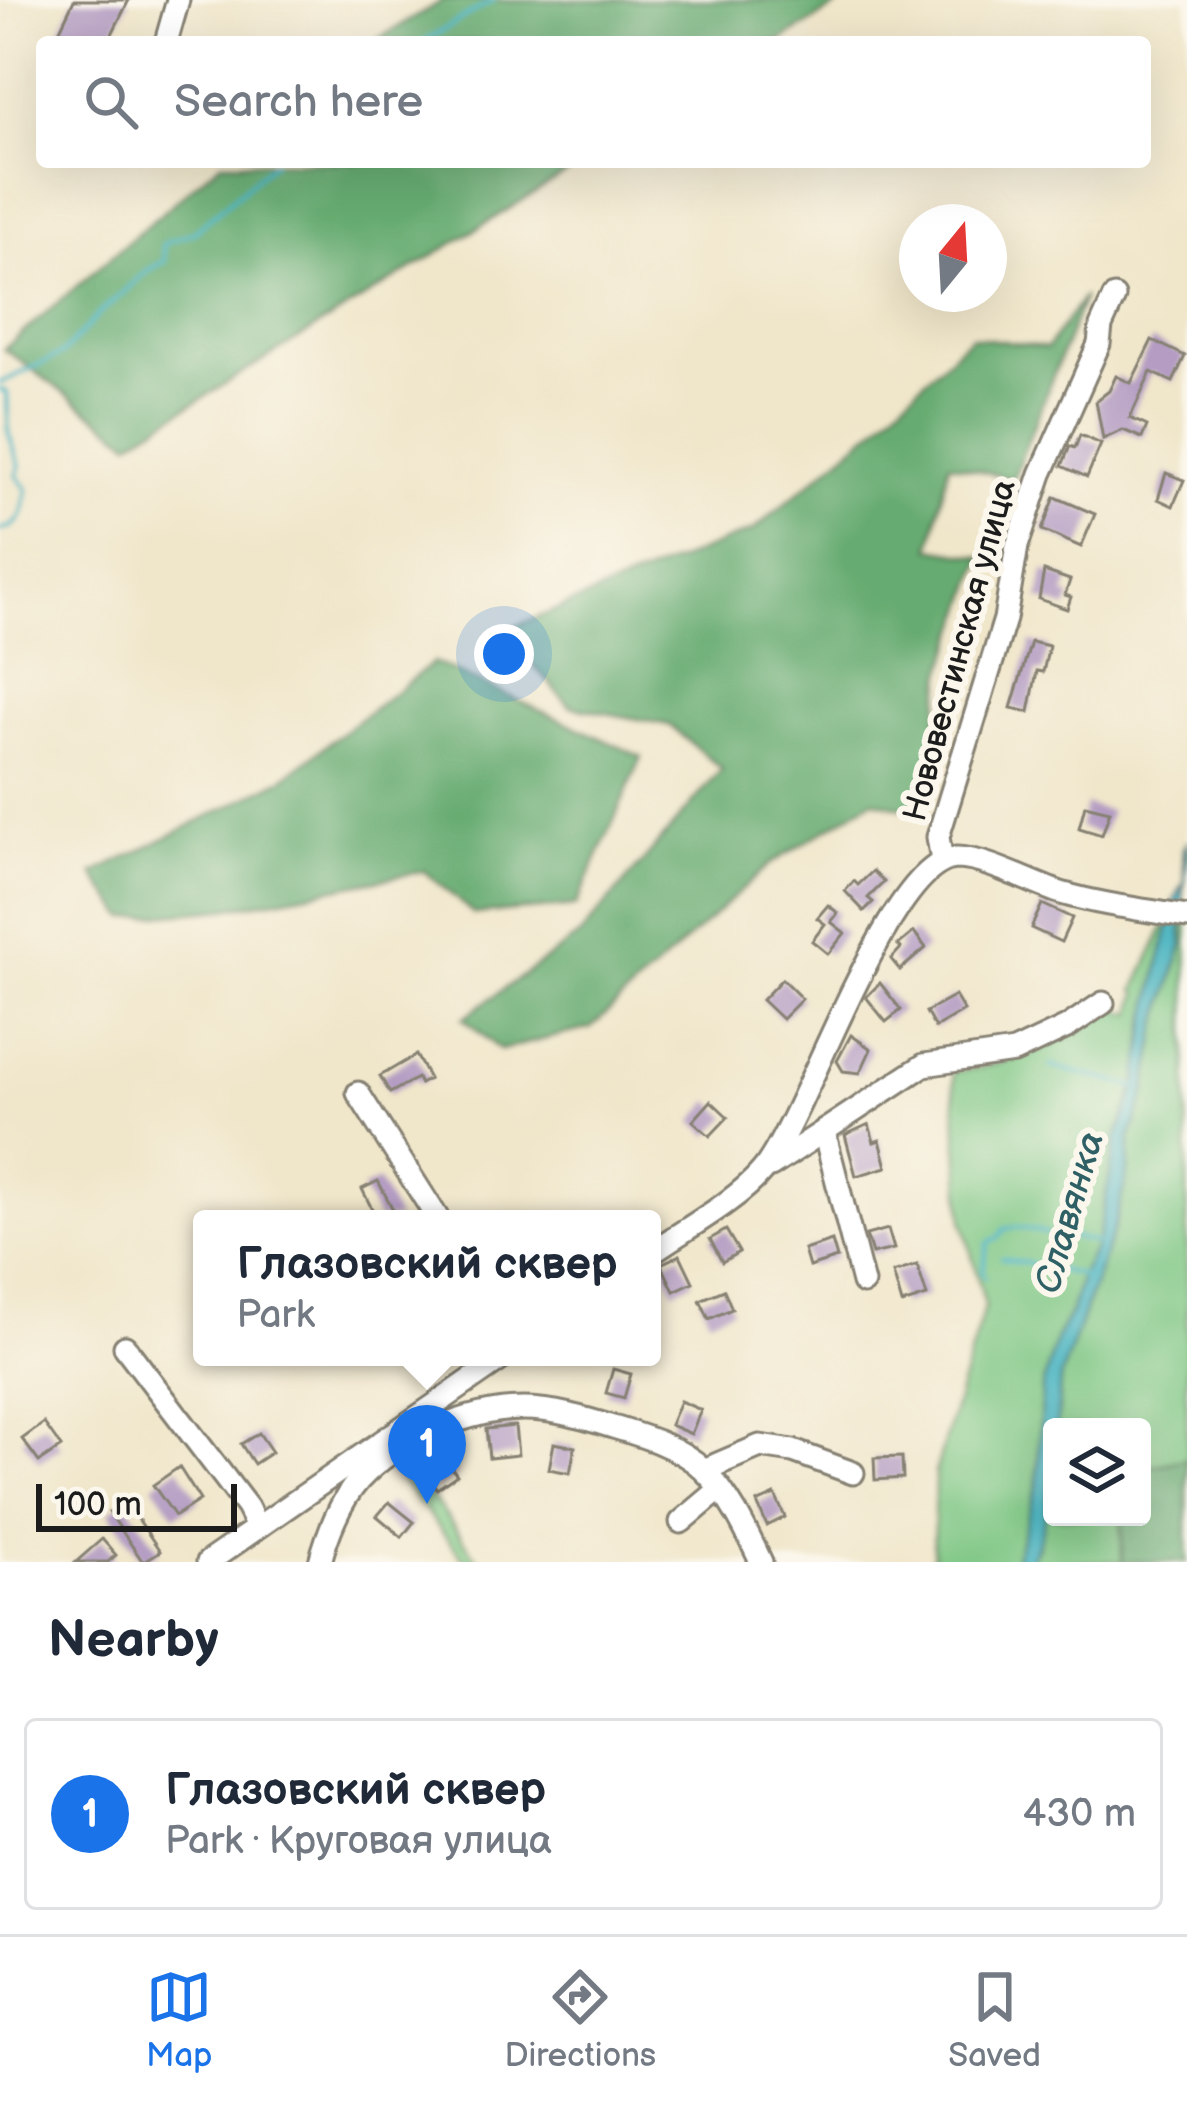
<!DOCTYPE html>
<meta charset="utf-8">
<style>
body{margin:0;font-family:"Balsamiq Sans",sans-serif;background:#f6f6f7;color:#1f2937}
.controls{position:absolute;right:36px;bottom:36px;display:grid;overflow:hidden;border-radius:12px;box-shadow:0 12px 48px #0002}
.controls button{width:108px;height:108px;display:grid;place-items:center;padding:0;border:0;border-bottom:3px solid #e0e1e3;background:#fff;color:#1f2937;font:60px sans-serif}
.compass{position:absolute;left:899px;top:204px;width:108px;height:108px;border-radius:50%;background:#fff;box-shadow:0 12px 48px #0002;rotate:18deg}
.scale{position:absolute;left:36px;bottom:30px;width:201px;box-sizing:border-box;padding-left:12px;border:6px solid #1c1c1c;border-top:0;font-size:33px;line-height:42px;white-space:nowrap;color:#1c1c1c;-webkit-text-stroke:9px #fbf7ec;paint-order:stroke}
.you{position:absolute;left:504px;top:654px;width:42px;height:42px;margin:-30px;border:9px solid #fff;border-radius:50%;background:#1a73e8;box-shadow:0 0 0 18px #1a73e833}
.badge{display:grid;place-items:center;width:78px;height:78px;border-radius:50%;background:#1a73e8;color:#fff;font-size:39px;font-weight:700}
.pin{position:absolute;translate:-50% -99px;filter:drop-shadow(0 3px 6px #0008)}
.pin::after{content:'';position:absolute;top:63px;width:42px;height:36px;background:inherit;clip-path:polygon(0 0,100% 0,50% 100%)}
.popup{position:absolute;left:193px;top:1210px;width:468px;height:156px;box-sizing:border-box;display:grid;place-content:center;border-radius:12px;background:#fff;filter:drop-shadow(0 3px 9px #0005);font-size:39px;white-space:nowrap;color:#747a83}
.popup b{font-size:45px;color:#1f2937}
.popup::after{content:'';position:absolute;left:50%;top:100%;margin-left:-24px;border:24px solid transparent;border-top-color:#fff}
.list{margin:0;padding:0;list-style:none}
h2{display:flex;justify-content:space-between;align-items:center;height:156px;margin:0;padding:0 48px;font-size:51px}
h2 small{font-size:39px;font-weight:400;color:#747a83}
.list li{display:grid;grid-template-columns:78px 1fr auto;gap:36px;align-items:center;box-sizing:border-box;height:192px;margin:0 24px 24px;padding:0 24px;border:3px solid #e0e1e3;border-radius:12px}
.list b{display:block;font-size:45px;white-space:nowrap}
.list p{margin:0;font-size:39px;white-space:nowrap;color:#747a83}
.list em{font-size:39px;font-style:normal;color:#747a83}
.icon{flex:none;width:66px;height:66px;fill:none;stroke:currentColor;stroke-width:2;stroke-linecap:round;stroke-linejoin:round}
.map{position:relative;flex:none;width:1187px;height:1562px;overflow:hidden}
.search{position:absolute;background:#fff;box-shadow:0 12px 48px #0002;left:36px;right:36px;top:36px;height:132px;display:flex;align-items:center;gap:30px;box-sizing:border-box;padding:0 42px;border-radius:12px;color:#747a83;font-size:45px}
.sheet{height:372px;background:#fff}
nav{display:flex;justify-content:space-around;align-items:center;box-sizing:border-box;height:168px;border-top:3px solid #e0e1e3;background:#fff;font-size:33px;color:#747a83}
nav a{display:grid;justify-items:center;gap:6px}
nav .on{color:#1a73e8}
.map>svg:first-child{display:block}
.green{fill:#7dc683;stroke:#4c7150;stroke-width:3}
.forest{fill:#66ab71;stroke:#416446;stroke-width:3}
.water{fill:#44b2c0;stroke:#30676e;stroke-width:3}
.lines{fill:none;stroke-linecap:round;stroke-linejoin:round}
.stream{stroke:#44b2c0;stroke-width:4.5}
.building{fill:#b49cc3}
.minor-casing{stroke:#868173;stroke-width:27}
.minor{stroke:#fff;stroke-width:21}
.labels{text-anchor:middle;stroke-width:12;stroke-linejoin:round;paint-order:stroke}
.street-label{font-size:33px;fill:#1c1c1c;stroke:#fbf7ec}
.water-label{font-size:36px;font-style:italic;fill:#2e6066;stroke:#fbf7ec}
</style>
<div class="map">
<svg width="1187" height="1562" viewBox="0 0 1187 1562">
<rect width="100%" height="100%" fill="#fbf7ec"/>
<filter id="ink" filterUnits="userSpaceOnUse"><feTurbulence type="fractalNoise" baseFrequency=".00833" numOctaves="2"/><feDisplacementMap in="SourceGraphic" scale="24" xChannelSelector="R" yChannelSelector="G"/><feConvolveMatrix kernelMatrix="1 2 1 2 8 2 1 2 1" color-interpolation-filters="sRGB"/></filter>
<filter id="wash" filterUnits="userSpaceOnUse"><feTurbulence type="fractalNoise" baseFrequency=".004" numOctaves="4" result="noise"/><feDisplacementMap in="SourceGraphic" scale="48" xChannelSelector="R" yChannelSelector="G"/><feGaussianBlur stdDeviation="2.7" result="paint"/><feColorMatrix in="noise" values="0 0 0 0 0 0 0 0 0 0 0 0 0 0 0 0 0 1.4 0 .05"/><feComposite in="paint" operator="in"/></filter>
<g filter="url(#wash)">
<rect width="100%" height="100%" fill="#f0e6ca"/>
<g class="green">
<path d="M 1182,924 L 1187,925 L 1187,1459 L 1142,1469 L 1142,1427 L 1057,1427 L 1060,1379 L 1114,1228 L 1129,1166 L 1130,1139 L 1145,1097 L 1158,1026 L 1183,944 Z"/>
<path d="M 1164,927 L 1169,927 L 1145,1030 L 1140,1073 L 1117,1138 L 1097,1243 L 1081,1275 L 1071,1312 L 1057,1337 L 1042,1388 L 1037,1486 L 1014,1562 L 933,1562 L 935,1473 L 985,1305 L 963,1222 L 953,1072 C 1018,1064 1066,1041 1121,1005 L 1122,1012 L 1133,1014 L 1138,993 L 1135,990 Z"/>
<path d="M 401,1455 L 480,1562 L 466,1562 L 388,1464 Z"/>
<path d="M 1052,1475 L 1052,1517 L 1122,1517 L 1122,1562 L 1028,1562 L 1037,1548 Z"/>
</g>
<g class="forest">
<path d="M 444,0 L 847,0 L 779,42 L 373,42 Z"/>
<path d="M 221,162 L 585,162 L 131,442 L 4,349 Z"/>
<path d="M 1084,296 L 1013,479 L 949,463 L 931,548 L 983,557 L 943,673 L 926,814 L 873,800 L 769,865 L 591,1028 L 500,1050 L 463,1018 L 580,935 L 722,769 L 669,725 L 570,706 L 503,631 L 754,530 L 874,429 L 971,336 L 1047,348 Z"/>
<path d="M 434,662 L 642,757 L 576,906 L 474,914 L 424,871 L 225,909 L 126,918 L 93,874 L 281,780 Z"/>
<path d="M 1187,1459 L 1187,1562 L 1122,1562 L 1122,1517 L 1142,1517 L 1142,1469 Z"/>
</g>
<path class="water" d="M 1187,843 C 1187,872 1178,920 1183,944 L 1158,1026 L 1145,1097 L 1130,1138 L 1129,1167 L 1114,1228 L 1060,1379 L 1057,1427 L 1052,1427 C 1052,1463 1049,1534 1028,1562 L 1014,1562 L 1037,1486 L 1042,1388 L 1057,1337 L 1071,1312 L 1081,1275 L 1097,1243 L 1117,1138 L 1136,1087 L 1153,992 L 1175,899 L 1185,881 L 1183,849 Z"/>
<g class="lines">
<g class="stream">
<path d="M 423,42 L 494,0"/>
<path d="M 0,383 L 62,354 L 99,314 L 148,270 L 165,261 L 163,244 L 194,232 L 274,162"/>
<path d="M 0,390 L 7,392 L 9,434 L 20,467 L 17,476 L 27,489 C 23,510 24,526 0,530"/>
<path d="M 1050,1066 L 1136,1087"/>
<path d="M 1059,1234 L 1097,1243"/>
<path d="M 1002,1258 L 1081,1275"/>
<path d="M 985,1277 L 982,1273 L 988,1243 L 999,1238 L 1004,1229 L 1018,1227 L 1046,1233"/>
</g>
</g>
<g id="blocks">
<g class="building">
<path d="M 74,0 L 129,0 L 108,42 L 54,42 Z"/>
<path d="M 1152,340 L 1185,356 L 1173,382 L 1151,372 L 1130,418 L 1147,426 L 1142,438 L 1123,430 L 1103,439 L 1096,401 L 1109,391 L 1116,376 L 1131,383 Z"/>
<path d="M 1080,435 L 1101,444 L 1087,477 L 1062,466 L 1070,446 L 1075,448 Z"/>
<path d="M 1166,473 L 1184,480 L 1173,506 L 1158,499 Z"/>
<path d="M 1055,497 L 1095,514 L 1081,547 L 1042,530 Z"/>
<path d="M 1044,571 L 1070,580 L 1065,595 L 1071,597 L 1067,609 L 1039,599 Z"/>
<path d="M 1031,642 L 1049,646 L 1043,672 L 1037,671 L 1029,712 L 1011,708 Z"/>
<path d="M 1085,805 L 1110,811 L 1102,835 L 1079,828 Z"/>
<path d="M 873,871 L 884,882 L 868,898 L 873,902 L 864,911 L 845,891 L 854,881 L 858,885 Z"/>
<path d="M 1042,904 L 1072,918 L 1061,942 L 1031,928 Z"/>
<path d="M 828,905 L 838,913 L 831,922 L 845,933 L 828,954 L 812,941 L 825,924 L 817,918 Z"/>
<path d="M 914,932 L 926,948 L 900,970 L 891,959 L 901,948 L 898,945 Z"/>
<path d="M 782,979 L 802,999 L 782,1019 L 762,1000 Z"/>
<path d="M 880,983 L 901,1010 L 886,1022 L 866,997 Z"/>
<path d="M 955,996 L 964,1011 L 935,1028 L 926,1012 Z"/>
<path d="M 851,1035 L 871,1049 L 860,1073 L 843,1071 L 837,1061 Z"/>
<path d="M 416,1055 L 429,1079 L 420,1084 L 417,1078 L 390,1093 L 380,1076 Z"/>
<path d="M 711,1101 L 728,1117 L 710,1136 L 693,1121 Z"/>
<path d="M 869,1124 L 874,1142 L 880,1140 L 887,1167 L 856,1176 L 845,1135 Z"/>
<path d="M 378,1181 L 398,1219 L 377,1219 L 362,1189 Z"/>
<path d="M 888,1229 L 894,1249 L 872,1254 L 866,1235 Z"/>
<path d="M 726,1230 L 739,1252 L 722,1262 L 710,1239 Z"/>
<path d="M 832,1241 L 837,1258 L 809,1267 L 804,1250 Z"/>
<path d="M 680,1255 L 693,1282 L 674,1291 L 661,1264 Z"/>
<path d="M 917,1265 L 927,1296 L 902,1304 L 893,1273 Z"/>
<path d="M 724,1290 L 732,1309 L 709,1319 L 700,1300 Z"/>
<path d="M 613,1369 L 631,1374 L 624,1398 L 606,1393 Z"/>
<path d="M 680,1401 L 701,1410 L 691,1434 L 670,1425 Z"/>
<path d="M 44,1423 L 61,1447 L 39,1462 L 22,1439 Z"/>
<path d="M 515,1426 L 518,1455 L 489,1458 L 486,1429 Z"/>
<path d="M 259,1433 L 272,1452 L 254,1464 L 241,1444 Z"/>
<path d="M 554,1443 L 575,1447 L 570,1473 L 549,1469 Z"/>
<path d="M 902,1457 L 903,1478 L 875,1480 L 874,1458 Z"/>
<path d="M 444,1458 L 457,1475 L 437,1489 L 425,1472 Z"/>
<path d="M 179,1467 L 200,1500 L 175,1516 L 153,1485 Z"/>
<path d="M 775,1495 L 785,1517 L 767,1526 L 757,1503 Z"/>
<path d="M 125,1500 L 160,1551 L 143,1562 L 109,1512 Z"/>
<path d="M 389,1502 L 414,1522 L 402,1537 L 377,1516 Z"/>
<path d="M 102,1539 L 116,1555 L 108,1562 L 76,1562 Z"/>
</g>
</g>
</g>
<g filter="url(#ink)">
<use href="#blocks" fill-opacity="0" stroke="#868173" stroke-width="3"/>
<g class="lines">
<defs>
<g id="minor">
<path d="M 166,42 L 178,0"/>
<path d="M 942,861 L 938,837 L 1005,619 L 1017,546 L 1041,474 L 1099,344 L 1101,326 L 1114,297"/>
<path d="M 358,1093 L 438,1219"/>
<path d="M 824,1131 L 863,1283"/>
<path d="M 771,1166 L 924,1065 L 1014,1052 L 1067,1027 L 1103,1003"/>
<path d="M 652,1252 C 685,1229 737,1201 762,1171 C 806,1119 888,860 957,858 C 985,858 1033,884 1061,893 C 1102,905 1145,910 1187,917"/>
<path d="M 125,1347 L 247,1507 L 257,1527"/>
<path d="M 704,1470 L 760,1446 L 793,1451 L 853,1473"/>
<path d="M 681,1522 L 719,1490"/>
<path d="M 208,1562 L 504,1357"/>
<path d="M 320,1562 C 327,1535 340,1501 359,1480 C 395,1440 470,1409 523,1409 C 554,1409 584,1418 613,1427 C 643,1436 680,1447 703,1469 C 729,1494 746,1530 761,1562"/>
</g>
</defs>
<use href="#minor" class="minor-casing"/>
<use href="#minor" class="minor"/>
</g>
</g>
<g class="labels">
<g class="street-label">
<text transform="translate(958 650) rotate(-75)" y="12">Нововестинская улица</text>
</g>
<g class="water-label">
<text transform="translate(1068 1212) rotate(-74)" y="13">Славянка</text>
</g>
</g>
</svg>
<div class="controls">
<button><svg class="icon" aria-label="layers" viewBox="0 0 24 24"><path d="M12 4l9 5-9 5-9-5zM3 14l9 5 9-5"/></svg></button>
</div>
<svg class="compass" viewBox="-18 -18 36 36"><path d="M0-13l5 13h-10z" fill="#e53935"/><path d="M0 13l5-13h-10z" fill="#747a83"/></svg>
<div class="scale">100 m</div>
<div class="you"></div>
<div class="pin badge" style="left:427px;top:1504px">1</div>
<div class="popup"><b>Глазовский сквер</b>Park</div>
<div class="search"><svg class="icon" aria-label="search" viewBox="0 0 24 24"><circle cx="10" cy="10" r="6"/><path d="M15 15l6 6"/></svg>Search here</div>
</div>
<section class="sheet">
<h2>Nearby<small></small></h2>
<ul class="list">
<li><span class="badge">1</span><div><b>Глазовский сквер</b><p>Park · Круговая улица</p></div><em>430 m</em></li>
</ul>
</section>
<nav>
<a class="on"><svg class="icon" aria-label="map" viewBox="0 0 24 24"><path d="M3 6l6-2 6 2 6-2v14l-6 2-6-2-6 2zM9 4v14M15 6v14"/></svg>Map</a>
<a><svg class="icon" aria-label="directions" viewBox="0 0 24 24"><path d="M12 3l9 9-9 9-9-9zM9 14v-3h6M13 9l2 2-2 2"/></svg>Directions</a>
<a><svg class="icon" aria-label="saved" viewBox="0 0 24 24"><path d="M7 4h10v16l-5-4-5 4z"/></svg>Saved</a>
</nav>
